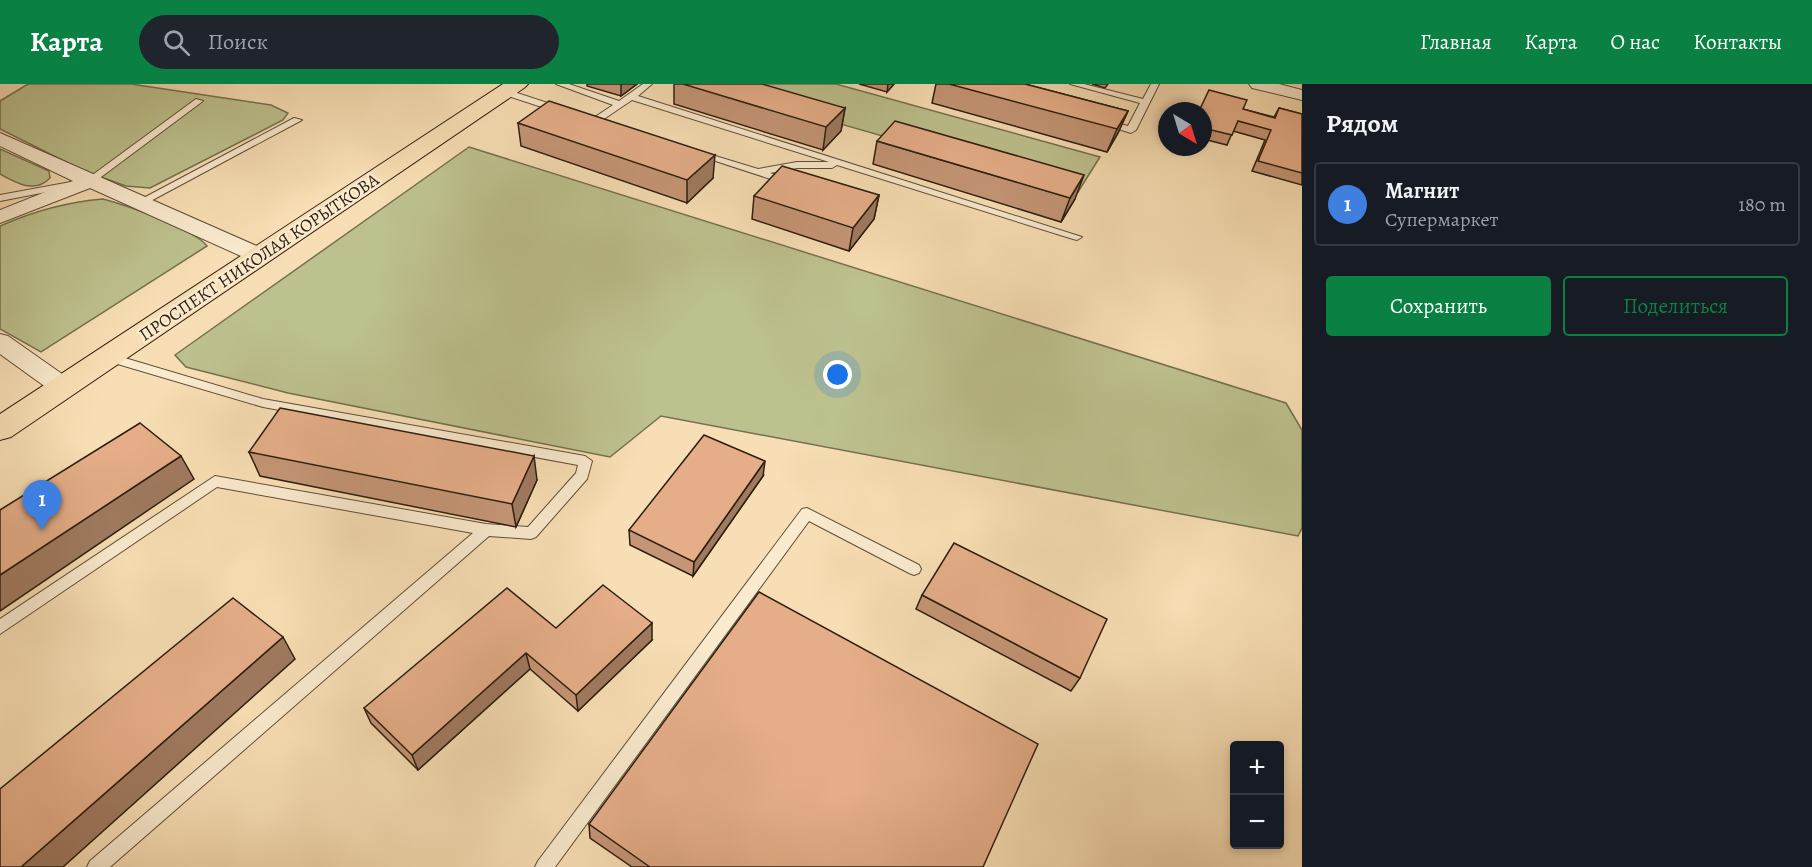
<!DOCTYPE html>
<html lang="ru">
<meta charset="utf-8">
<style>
body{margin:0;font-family:Alegreya,serif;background:#20242c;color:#f1f3f6}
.controls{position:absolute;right:18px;bottom:18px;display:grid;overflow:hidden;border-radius:6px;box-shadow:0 3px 9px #0003}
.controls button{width:54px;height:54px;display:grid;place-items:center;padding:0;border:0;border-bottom:2px solid #363941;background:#171b24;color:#f1f3f6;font:30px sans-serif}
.compass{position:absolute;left:1158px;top:18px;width:54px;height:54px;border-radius:50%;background:#171b24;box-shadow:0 3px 9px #0003;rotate:142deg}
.you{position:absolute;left:838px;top:291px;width:21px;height:21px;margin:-15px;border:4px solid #fff;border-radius:50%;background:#1a73e8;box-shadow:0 0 0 9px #1a73e833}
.badge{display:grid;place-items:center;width:39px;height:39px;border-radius:50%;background:#0b8043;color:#fff;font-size:20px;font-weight:700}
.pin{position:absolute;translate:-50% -50px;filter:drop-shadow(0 2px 3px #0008)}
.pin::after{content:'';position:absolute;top:32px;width:21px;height:18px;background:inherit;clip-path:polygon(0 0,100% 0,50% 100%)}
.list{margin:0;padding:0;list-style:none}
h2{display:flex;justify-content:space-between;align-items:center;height:78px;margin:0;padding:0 24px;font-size:26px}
h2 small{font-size:20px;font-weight:400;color:#9ea1a6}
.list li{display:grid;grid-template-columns:39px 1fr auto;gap:18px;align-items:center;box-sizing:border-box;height:84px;margin:0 12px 12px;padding:0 12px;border:2px solid #363941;border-radius:6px}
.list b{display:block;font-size:22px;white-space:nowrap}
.list p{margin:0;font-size:20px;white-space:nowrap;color:#9ea1a6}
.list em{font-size:20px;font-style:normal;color:#9ea1a6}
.actions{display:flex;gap:12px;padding:18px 24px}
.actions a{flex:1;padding:14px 0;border:2px solid #0b8043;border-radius:6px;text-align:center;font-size:21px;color:#0b8043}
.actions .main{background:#0b8043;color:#fff}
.icon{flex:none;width:33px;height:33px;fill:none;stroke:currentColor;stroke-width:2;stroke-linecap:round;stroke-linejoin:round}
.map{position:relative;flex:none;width:1302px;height:783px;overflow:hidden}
header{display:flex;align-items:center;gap:36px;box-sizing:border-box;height:84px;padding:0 30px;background:#0b8043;color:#fff}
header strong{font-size:28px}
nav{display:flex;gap:33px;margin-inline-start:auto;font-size:21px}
.search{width:420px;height:54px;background:#20242c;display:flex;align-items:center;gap:15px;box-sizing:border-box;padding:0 21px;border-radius:33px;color:#9ea1a6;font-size:22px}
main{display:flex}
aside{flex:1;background:#171b24}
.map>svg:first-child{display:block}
.green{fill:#bdc18e;stroke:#75704e;stroke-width:1.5}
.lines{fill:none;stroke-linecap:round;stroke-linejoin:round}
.lane-casing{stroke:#604e38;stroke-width:2}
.street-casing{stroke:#604e38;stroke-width:2}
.primary-casing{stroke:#2d1e0e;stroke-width:2}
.lane{fill:#faeace;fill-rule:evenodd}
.street{fill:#faeace;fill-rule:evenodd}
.primary{fill:#f8deb4;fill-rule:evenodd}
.wall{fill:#c59676;stroke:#2d1e0e;stroke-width:1.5}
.shaded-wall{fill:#a07a60;stroke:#2d1e0e;stroke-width:1.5}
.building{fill:#e5ae89;stroke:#2d1e0e;stroke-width:1.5}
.labels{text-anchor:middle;stroke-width:5;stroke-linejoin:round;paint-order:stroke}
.far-street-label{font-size:18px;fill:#2d1e0e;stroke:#faeace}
</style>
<header>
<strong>Карта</strong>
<div class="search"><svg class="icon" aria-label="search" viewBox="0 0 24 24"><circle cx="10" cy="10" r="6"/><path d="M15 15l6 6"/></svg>Поиск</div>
<nav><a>Главная</a><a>Карта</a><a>О нас</a><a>Контакты</a></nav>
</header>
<main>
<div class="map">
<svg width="1302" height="783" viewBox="0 0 1302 783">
<rect width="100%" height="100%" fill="#f8deb4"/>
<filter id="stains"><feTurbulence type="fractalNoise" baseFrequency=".00333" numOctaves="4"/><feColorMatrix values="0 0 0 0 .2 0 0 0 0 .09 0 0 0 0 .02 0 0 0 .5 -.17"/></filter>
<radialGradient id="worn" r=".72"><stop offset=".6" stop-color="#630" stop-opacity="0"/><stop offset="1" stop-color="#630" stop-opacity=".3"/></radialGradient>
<g class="green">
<path d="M 28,0 L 131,0 L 271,21 L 288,29 L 283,36 L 150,104 L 126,102 L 84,87 L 0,45 L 0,17 Z"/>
<path d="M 701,0 L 836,0 L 1100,73 L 1078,108 Z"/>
<path d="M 469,63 L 1286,319 L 1302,346 L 1302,444 L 1298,452 L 661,332 L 610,373 L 288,309 L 186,283 L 175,271 Z"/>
<path d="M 0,65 L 49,87 L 50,94 C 35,110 16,99 0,90 Z"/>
<path d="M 103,115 C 126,121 194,145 207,162 L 41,268 L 0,245 L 0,142 C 34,127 66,118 103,115 Z"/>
</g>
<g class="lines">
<defs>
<g id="lane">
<path d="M 556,0 L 569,0 L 619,17 L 643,0 L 652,0 L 638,12 L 1082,153 L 1077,156 L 1073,155 L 837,81 L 832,84 L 797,84 L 770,89 L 794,98 L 786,100 L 694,70 L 699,67 L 758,85 L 797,78 L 829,78 L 632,16 L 598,39 L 592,39 L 592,35 L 613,21 Z"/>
<path d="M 1070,0 L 1084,0 L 1143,15 L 1151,0 L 1159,0 L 1136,46 L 1131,49 L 1099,39 L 1104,36 L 1128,42 L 1140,19 Z"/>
<path d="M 505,5 L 563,24 L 564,26 L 557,28 L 502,10 L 501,8 Z"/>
<path d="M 196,15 L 203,17 L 93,99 L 0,117 L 0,111 L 87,95 Z"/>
<path d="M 294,34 L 302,36 L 145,120 L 137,120 L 136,118 Z"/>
<path d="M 108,269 L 263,315 L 585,372 L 592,377 L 587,395 L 536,453 L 531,455 L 489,452 L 110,783 L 87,783 L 90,777 L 473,449 L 217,403 L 0,550 L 0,535 L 215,392 L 486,440 L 528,443 L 576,389 L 578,381 L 263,323 L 104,276 L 102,273 Z"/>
<path d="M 807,424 L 919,481 L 921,485 L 919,489 L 914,491 L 909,489 L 809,437 L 555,783 L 535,783 L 538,777 L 802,425 Z"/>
</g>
<g id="street">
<path d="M 1249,0 L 1279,0 L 1302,6 L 1302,16 L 1252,4 Z"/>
<path d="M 0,49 L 268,167 L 271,172 L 268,177 L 260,178 L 252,177 L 90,104 L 0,139 L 0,126 L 73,97 L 0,62 Z"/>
<path d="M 0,250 L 8,252 L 72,297 L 75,303 L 72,309 L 63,312 L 54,309 L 0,270 Z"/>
</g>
<path id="primary" d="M 503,0 L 528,0 L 524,4 L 11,353 L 0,356 L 0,330 Z"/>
</defs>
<use href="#lane" class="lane-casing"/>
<use href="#street" class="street-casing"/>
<use href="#primary" class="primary-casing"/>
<use href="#lane" class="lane"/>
<use href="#street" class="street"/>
<use href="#primary" class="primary"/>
</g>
<g class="wall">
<path d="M 587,0 L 637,0 L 621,12 L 587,2 Z"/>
<path d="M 674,0 L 683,0 L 845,24 L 841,47 L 823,66 L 674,20 Z"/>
<path d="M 859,0 L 894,0 L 887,8 Z"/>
<path d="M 936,0 L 1025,0 L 1128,27 L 1118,49 L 1107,68 L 932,19 Z"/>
<path d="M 1092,0 L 1108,0 L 1105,4 Z"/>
<path d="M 1279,24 L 1302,30 L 1302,101 L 1252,87 L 1265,56 L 1233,47 L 1227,61 L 1203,55 L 1203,27 L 1243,25 L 1274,33 Z"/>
<path d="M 518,39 L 713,94 L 687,119 L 521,62 Z"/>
<path d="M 877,57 L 1075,115 L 1061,138 L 873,80 Z"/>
<path d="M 879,111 L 874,135 L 849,167 L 752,135 L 754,112 Z"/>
<path d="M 249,368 L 537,396 L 516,443 L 260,392 Z"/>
<path d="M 763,392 L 693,492 L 630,461 L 629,446 Z"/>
<path d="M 922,511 L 1080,594 L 1071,607 L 916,525 Z"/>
<path d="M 556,544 L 652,556 L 578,627 L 530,585 L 418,686 L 371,639 L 364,624 Z"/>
<path d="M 589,740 L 983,783 L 632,783 L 590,754 Z"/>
</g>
<g class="shaded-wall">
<path d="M 621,0 L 637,0 L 621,12 Z"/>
<path d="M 888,0 L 894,0 L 887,8 Z"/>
<path d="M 845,24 L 841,47 L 823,66 L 826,43 Z"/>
<path d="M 1128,27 L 1118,49 L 1107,68 L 1117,45 Z"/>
<path d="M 715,71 L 713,94 L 687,119 L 687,96 Z"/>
<path d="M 1084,91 L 1075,115 L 1061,138 L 1070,114 Z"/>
<path d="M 879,111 L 874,135 L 849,167 L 853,144 Z"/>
<path d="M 181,372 L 194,395 L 0,527 L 0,491 Z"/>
<path d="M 534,372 L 537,396 L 516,443 L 512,420 Z"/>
<path d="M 765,377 L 763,392 L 693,492 L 694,478 Z"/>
<path d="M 652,539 L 652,556 L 578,627 L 576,611 Z"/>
<path d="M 283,553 L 295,575 L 63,783 L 21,783 Z"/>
<path d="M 526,569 L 530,585 L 418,686 L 412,671 Z"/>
</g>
<g class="building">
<path d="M 683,0 L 762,0 L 845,24 L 826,43 Z"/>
<path d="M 949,0 L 1025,0 L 1128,27 L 1117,45 Z"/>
<path d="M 1209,6 L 1247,16 L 1243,25 L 1275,34 L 1279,24 L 1302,30 L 1302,89 L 1258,77 L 1271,46 L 1238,37 L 1232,51 L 1203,44 L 1203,27 L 1199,27 Z"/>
<path d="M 549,17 L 715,71 L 687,96 L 518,39 Z"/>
<path d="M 895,37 L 1084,91 L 1070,114 L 877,57 Z"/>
<path d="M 782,82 L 879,111 L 853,144 L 754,112 Z"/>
<path d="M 280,324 L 534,372 L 512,420 L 249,368 Z"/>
<path d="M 140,339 L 181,372 L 0,491 L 0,426 Z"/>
<path d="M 704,351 L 765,377 L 694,478 L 629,446 Z"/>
<path d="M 954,459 L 1107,535 L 1080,594 L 922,511 Z"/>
<path d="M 603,501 L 652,539 L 576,611 L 526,569 L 412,671 L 364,624 L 507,504 L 556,544 Z"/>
<path d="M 759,508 L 1038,660 L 983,783 L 650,783 L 589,740 Z"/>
<path d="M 233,514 L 283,553 L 21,783 L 0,783 L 0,705 Z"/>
</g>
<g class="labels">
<g class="far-street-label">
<text transform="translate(259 173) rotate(-34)" y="6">ПРОСПЕКТ НИКОЛАЯ КОРЫТКОВА</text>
</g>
</g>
<rect width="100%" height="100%" filter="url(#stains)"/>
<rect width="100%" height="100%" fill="url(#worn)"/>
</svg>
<div class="controls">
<button>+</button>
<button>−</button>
</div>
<svg class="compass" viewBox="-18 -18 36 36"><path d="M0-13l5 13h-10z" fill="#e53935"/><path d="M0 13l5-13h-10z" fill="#9ea1a6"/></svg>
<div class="you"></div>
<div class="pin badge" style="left:42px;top:446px;background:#3f7fe0">1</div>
</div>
<aside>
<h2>Рядом<small></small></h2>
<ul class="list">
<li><span class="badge" style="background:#3f7fe0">1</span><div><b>Магнит</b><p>Супермаркет</p></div><em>180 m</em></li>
</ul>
<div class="actions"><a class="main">Сохранить</a><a>Поделиться</a></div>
</aside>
</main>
